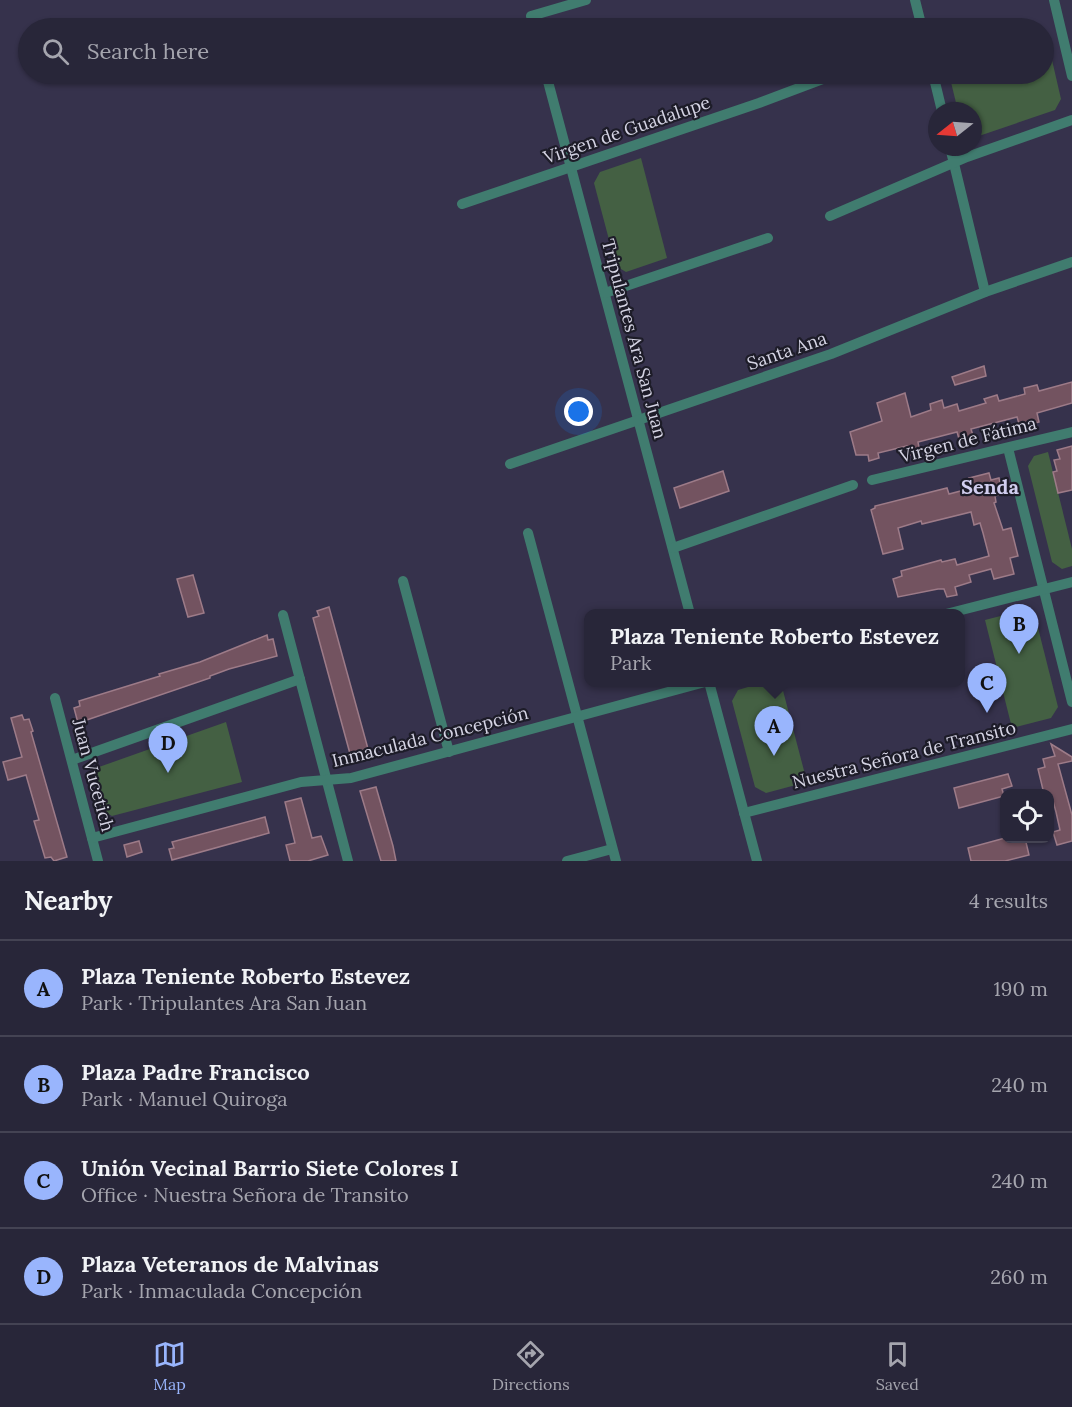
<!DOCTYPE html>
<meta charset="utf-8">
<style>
body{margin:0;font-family:Lora,serif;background:#343244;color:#f1f3f6}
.controls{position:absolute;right:18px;bottom:18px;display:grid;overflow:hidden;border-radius:12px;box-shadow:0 2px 4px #0004}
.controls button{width:54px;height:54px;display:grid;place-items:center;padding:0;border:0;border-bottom:2px solid #444353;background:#282639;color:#f1f3f6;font:30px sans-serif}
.compass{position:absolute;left:928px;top:102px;width:54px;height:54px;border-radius:50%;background:#282639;box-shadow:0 2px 4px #0004;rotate:253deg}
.you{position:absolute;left:579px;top:412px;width:21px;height:21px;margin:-15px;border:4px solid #fff;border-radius:50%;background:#1a73e8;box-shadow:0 0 0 9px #1a73e833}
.badge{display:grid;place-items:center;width:39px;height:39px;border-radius:50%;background:#99b5fd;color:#111;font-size:20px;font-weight:700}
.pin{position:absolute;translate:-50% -50px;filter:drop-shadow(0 2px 3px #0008)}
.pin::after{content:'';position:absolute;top:32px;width:21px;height:18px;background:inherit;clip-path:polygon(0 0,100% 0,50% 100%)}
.popup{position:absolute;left:584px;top:609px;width:381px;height:78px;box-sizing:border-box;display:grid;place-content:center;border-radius:12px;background:#282639;filter:drop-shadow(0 2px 4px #0005);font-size:20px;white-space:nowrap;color:#a5a5ae}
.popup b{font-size:22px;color:#f1f3f6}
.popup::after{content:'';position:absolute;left:50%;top:100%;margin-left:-12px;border:12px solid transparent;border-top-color:#282639}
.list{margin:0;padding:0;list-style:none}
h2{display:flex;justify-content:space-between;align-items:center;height:78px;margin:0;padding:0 24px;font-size:26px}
h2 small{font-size:20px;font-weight:400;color:#a5a5ae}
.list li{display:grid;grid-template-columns:39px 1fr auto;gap:18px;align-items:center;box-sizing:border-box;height:96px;padding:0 24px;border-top:2px solid #444353}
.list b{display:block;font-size:22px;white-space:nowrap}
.list p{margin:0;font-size:20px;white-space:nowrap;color:#a5a5ae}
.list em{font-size:20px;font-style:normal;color:#a5a5ae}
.icon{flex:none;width:33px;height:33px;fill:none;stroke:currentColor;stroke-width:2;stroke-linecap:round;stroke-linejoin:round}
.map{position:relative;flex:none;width:1072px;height:861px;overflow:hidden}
.search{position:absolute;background:#282639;box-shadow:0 2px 4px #0004;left:18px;right:18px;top:18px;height:66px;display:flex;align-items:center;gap:15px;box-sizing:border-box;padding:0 21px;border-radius:33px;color:#a5a5ae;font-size:22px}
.sheet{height:462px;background:#282639}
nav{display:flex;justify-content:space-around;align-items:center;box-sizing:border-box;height:84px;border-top:2px solid #444353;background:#282639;font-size:16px;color:#a5a5ae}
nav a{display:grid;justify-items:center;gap:3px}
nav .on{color:#99b5fd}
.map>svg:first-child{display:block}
.green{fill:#446043}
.building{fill:#735360;stroke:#9d7b88;stroke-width:1.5}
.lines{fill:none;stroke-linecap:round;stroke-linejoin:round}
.minor{stroke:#407c6f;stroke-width:10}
.labels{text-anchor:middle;stroke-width:4.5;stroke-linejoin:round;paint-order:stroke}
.street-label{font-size:18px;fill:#d5d4e4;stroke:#1d1c28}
.neighbourhood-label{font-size:20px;font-weight:bold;fill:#d1ceef;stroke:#1d1c28}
</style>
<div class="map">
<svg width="1072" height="861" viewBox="0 0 1072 861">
<rect width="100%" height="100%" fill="#36324c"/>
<g class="green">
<path d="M 1046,34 L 1061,99 L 1055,110 L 973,138 L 973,111 L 958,111 L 949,74 L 1044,74 L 1044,35 Z"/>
<path d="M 641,158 L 667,258 L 626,272 L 616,266 L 594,183 L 600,172 Z"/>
<path d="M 1048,452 L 1072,549 L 1072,566 L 1062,569 L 1052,562 L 1028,466 L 1034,456 Z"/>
<path d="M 1024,610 L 1035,616 L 1058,707 L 1051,718 L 1012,728 L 985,620 Z"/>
<path d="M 765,682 L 781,683 L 807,782 L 766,793 L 755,787 L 732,701 L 738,690 Z"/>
<path d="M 226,722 L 242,782 L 112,816 L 101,810 L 93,778 L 99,767 Z"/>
</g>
<g class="building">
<path d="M 984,366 L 986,376 L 955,385 L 952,377 Z"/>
<path d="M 1072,382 L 1072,403 L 1037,413 L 1039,422 L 1020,427 L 1017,417 L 971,429 L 974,439 L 960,442 L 957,432 L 918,442 L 920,453 L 910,455 L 907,446 L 878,453 L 879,458 L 869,461 L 868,455 L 856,455 L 850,432 L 882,421 L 877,403 L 905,393 L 911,417 L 931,410 L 930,404 L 942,400 L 944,408 L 957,404 L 959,411 L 986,403 L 984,399 L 997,395 L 999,401 L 1025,394 L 1024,388 L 1037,385 L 1039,391 Z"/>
<path d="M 1072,446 L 1072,490 L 1058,493 L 1053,472 L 1057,471 L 1054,460 L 1060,459 L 1057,450 Z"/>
<path d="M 723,471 L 729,491 L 680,508 L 674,488 Z"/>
<path d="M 989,473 L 991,480 L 999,478 L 1001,488 L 999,489 L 1001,494 L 995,496 L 996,502 L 994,503 L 1003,530 L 1011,528 L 1018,556 L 1010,558 L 1014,574 L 994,579 L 991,569 L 969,575 L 971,582 L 955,587 L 957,595 L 947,597 L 944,589 L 938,589 L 898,597 L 893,579 L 902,576 L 901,571 L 941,560 L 942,562 L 955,559 L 957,565 L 989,556 L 983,533 L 980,523 L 974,525 L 971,512 L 922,524 L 921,521 L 898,528 L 903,549 L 883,554 L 871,510 L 875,508 L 875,506 L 947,488 L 949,494 L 972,488 L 969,478 Z"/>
<path d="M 193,575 L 204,613 L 188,617 L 177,579 Z"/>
<path d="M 329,607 L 370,756 L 352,761 L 313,618 L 319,616 L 317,611 Z"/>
<path d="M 267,635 L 268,640 L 273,639 L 277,656 L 229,669 L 210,676 L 210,678 L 78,723 L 74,708 L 80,706 L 79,701 L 160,676 L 159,674 L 200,662 Z"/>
<path d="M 22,715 L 24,720 L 29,719 L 33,731 L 31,732 L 67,857 L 54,861 L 51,857 L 45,858 L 34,821 L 39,820 L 26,775 L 8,780 L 3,762 L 22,757 L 11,718 Z"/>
<path d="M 1051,744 L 1072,757 L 1072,761 L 1058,764 L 1072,815 L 1072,841 L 1057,845 L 1053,832 L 1060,830 L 1056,812 L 1053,801 L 1050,802 L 1050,794 L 1044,794 L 1038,769 L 1045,767 L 1043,759 L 1055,756 Z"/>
<path d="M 1008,774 L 1012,786 L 1002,789 L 1004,796 L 959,808 L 954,788 Z"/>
<path d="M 376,787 L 393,846 L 396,861 L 381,861 L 360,791 Z"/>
<path d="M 301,798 L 312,838 L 321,836 L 328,855 L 308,861 L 290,861 L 286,845 L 295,843 L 285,802 Z"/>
<path d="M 265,817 L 269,833 L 172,860 L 169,849 L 174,848 L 172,842 Z"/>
<path d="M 1005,838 L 1025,838 L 1029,855 L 1005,861 L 971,861 L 968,848 Z"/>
<path d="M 139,841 L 142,852 L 127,857 L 124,845 Z"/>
</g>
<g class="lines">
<g class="minor">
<path d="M 915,0 L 922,28"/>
<path d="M 1054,0 L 1072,76"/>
<path d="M 534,28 L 531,16 L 586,0"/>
<path d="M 546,74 L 690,614"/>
<path d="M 933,74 L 942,111"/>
<path d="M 950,147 L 985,292"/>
<path d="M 462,204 L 759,103 L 836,74"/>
<path d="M 830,216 L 967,157 L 1072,120"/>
<path d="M 605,293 L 768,238"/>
<path d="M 1008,448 L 1072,702"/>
<path d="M 510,464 L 831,354 L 985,292 L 1072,262"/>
<path d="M 872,480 L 1072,432"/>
<path d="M 528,533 L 616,861"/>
<path d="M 673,548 L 853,485"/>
<path d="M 403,581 L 449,752"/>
<path d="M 946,614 L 1072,582"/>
<path d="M 283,615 L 348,861"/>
<path d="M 709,682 L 757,861"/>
<path d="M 55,698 L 98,861"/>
<path d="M 72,760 L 300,679"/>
<path d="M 744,813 L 1072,729"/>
<path d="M 92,838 L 301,782 L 351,778 L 705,682"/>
<path d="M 567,861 L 612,849"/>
</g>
</g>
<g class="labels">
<g class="street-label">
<text transform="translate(627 130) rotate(-19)" y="6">Virgen de Guadalupe</text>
<text transform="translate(634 339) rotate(75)" y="6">Tripulantes Ara San Juan</text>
<text transform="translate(787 351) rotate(-19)" y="6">Santa Ana</text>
<text transform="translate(968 440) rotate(-14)" y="6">Virgen de Fátima</text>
<text transform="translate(430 737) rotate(-14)" y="6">Inmaculada Concepción</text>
<text transform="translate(904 755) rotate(-14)" y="6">Nuestra Señora de Transito</text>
<text transform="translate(93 775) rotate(75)" y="6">Juan Vucetich</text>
</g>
<g class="neighbourhood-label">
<text x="990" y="494">Senda</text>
</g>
</g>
</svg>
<div class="controls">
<button><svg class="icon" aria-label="locate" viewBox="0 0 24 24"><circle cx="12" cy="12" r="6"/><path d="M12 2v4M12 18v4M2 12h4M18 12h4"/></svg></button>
</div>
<svg class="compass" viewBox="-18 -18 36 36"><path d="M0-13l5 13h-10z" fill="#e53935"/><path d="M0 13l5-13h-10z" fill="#a5a5ae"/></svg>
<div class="you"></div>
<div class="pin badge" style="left:774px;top:756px">A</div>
<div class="popup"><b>Plaza Teniente Roberto Estevez</b>Park</div>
<div class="pin badge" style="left:1019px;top:654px">B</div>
<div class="pin badge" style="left:987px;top:713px">C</div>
<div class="pin badge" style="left:168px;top:773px">D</div>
<div class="search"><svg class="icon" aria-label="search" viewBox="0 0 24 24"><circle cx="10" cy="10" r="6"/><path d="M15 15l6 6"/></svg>Search here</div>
</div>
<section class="sheet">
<h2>Nearby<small>4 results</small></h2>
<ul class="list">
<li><span class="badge">A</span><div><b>Plaza Teniente Roberto Estevez</b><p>Park · Tripulantes Ara San Juan</p></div><em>190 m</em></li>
<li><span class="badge">B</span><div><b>Plaza Padre Francisco</b><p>Park · Manuel Quiroga</p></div><em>240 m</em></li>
<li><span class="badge">C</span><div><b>Unión Vecinal Barrio Siete Colores I</b><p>Office · Nuestra Señora de Transito</p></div><em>240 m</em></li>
<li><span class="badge">D</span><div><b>Plaza Veteranos de Malvinas</b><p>Park · Inmaculada Concepción</p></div><em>260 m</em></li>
</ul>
</section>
<nav>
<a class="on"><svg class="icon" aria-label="map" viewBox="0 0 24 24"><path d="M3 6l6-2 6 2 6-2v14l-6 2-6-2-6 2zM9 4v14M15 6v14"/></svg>Map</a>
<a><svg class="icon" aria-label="directions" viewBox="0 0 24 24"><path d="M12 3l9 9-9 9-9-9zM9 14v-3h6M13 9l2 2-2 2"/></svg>Directions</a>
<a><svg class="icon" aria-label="saved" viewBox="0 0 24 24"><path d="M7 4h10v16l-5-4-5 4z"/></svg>Saved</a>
</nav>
